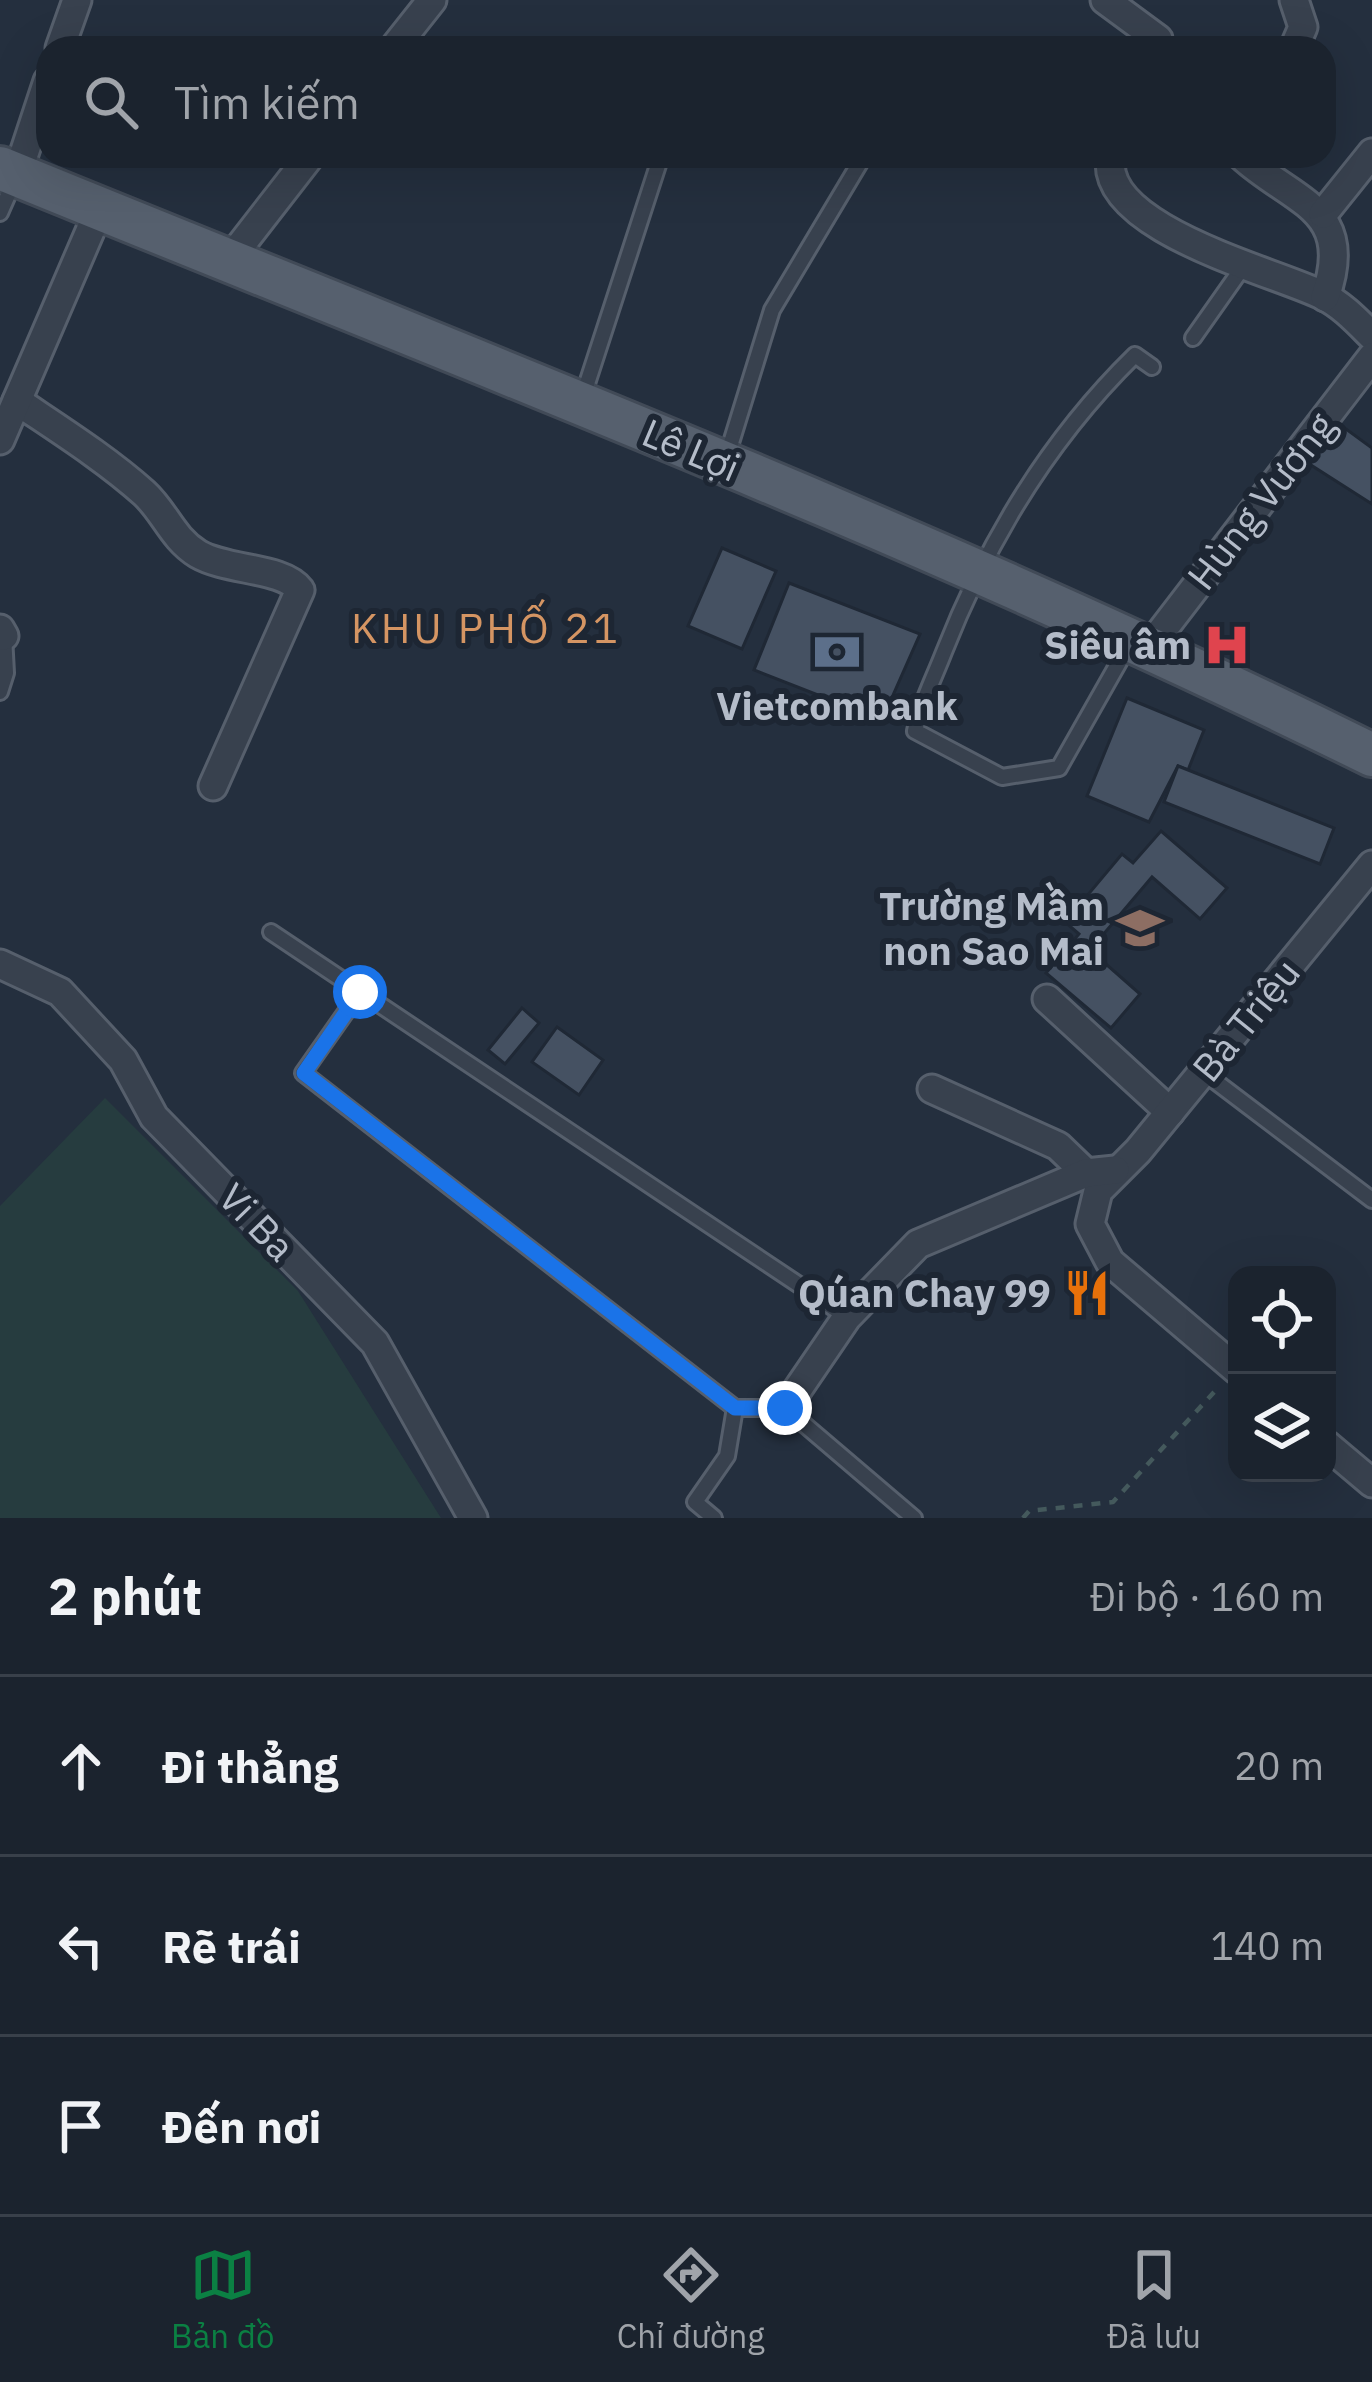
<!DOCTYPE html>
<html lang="vi">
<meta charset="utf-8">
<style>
body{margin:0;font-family:"IBM Plex Sans",sans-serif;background:#242b36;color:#f1f3f6}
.controls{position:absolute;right:36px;bottom:36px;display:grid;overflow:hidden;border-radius:24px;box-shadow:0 12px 48px #0002}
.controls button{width:108px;height:108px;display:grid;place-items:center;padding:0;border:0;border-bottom:3px solid #39404a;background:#1b232e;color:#f1f3f6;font:60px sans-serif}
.stop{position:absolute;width:36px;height:36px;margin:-27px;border:9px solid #1a73e8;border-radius:50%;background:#fff}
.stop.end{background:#1a73e8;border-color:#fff;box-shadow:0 3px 12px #0008}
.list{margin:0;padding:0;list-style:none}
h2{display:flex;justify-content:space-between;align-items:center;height:156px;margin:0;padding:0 48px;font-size:51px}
h2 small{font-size:39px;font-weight:400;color:#a0a4aa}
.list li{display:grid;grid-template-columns:78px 1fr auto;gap:36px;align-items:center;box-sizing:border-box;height:180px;padding:0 48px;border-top:3px solid #39404a}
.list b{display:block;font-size:45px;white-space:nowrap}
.list em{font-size:39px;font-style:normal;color:#a0a4aa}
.icon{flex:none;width:66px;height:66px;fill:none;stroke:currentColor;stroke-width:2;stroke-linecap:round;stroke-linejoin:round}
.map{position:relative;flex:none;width:1372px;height:1518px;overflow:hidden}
.search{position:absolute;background:#1b232e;box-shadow:0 12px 48px #0002;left:36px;right:36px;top:36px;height:132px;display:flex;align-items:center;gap:30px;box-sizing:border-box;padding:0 42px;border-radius:36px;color:#a0a4aa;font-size:45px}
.sheet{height:696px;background:#1b232e}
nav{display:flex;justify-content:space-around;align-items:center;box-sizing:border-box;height:168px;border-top:3px solid #39404a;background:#1b232e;font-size:33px;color:#a0a4aa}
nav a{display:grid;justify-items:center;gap:6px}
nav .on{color:#0b8043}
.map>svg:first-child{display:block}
.green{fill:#263c3f}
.building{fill:#455162;stroke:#1f2835;stroke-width:3}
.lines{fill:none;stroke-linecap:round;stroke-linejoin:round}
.lane-casing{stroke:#565f6c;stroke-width:20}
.street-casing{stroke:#565f6c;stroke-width:33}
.primary-casing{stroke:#414a57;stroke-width:48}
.path{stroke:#44595c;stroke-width:4.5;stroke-dasharray:9 9;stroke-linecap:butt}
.lane{stroke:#38414e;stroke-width:14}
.street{stroke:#38414e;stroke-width:27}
.primary{stroke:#56606e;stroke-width:42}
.route{stroke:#1a73e8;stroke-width:15}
.labels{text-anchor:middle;stroke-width:12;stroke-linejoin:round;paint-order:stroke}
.street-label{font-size:39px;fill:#b4bcc9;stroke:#1d2633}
.poi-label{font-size:39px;font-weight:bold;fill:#b4bcc9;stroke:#1d2633;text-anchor:end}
.neighbourhood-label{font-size:42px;letter-spacing:3px;fill:#d59563;stroke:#1d2633}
</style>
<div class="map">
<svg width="1372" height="1518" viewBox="0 0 1372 1518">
<rect width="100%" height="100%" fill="#242f3e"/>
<path class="green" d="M 105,1098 L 298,1291 L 441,1518 L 0,1518 L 0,1206 Z"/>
<g class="building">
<path d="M 1331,418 L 1372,448 L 1372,504 L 1300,458 Z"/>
<path d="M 722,548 L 776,571 L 742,649 L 688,626 Z"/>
<path d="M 789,583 L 920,634 L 882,720 L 754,670 Z"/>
<path d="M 1127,698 L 1204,730 L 1188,770 L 1178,766 L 1149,822 L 1087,796 Z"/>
<path d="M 1178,766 L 1334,828 L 1320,864 L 1164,802 Z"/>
<path d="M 1161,831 L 1227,888 L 1200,919 L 1152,877 L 1090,950 L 1140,994 L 1111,1028 L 1046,973 L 1079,934 L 1065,922 L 1122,854 L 1133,863 Z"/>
<path d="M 522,1008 L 539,1023 L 505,1064 L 488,1050 Z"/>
<path d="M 557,1027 L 603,1060 L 579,1095 L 532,1062 Z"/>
</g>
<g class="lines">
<defs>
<g id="lane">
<path d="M 0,213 L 15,179"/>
<path d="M 1193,338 L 1243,267"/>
<path d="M 582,399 L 661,156"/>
<path d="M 726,459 L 772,310 L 864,156"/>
<path d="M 1127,648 L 1059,768 L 1002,777 L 915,731 C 920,705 934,678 944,652 C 988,540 1048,440 1135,355 L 1152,367"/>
<path d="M 0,692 L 6,673 L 4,636"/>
<path d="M 271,932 L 847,1317"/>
<path d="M 360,992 L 303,1073 L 735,1408"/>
<path d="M 1203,1072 L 1372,1200"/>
<path d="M 714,1518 L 695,1502 L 727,1456 L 735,1408 L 785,1408 L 914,1518"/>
</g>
<g id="street">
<path d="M 1105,0 L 1158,39 L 1158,48"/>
<path d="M 1294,0 L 1303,27 L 1294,48"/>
<path d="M 60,48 L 77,0"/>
<path d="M 394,48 L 432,0"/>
<path d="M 1111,156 C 1097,228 1273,271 1322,295 C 1342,305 1356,320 1372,336"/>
<path d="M 1242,156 C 1292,202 1357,208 1325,297"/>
<path d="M 17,175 L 48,81"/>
<path d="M 1323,214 L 1372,153"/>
<path d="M 230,259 L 310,156"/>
<path d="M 17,401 C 60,430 106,459 144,493 C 165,512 172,538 198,554 C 227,571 283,567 300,590 L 213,786"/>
<path d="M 0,440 L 100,208"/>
<path d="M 0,629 L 4,636"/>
<path d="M 1151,645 L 1372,357"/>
<path d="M 0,964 L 60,992 L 123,1060 L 154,1117 L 375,1343 L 473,1518"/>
<path d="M 1047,999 L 1170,1112"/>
<path d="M 932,1089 L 1058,1146 L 1086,1173"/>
<path d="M 1237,1370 L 1110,1262 L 1090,1224 L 1098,1191 L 1138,1151 L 1372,865"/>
<path d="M 785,1408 L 847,1317 L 918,1244 L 1086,1173 L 1115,1170"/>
<path d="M 1327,1445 L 1372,1483"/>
</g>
<path id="primary" d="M 0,168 C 460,356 926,534 1372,755"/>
</defs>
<use href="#lane" class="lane-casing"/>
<use href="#street" class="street-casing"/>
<use href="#primary" class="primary-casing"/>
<path class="path" d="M 1023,1518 L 1029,1511 L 1113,1502 L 1216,1390"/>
<use href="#lane" class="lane"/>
<use href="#street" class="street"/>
<use href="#primary" class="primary"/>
</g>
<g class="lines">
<path class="route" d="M 360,992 L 304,1073 L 735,1408 L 785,1408"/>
</g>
<defs>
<symbol id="hospital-bare" viewBox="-9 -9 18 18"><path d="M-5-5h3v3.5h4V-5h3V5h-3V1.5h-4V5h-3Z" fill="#e0444e" stroke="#1d2633" stroke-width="2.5" paint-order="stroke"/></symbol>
<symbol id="bank-bare" viewBox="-9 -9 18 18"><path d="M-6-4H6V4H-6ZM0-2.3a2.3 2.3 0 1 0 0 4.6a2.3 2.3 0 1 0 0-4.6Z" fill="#5c6f8a" stroke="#1d2633" stroke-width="2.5" paint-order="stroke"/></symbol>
<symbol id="school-bare" viewBox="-9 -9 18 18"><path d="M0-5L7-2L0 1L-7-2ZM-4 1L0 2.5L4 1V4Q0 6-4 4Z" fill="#8d6e63" stroke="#1d2633" stroke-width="2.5" paint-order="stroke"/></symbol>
<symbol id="restaurant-bare" viewBox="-9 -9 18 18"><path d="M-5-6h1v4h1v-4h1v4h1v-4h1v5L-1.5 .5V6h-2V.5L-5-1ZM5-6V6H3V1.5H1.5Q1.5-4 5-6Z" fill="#e8710a" stroke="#1d2633" stroke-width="2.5" paint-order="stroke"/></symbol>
</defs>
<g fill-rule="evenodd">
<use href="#hospital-bare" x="1194" y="612" width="66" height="66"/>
<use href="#bank-bare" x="804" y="619" width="66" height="66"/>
<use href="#school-bare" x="1107" y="895" width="66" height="66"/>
<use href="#restaurant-bare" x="1054" y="1260" width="66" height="66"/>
</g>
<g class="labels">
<g class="street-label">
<text transform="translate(691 450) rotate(23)" y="14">Lê Lợi</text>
<text transform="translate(1261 501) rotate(-52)" y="14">Hùng Vương</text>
<text transform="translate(1246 1020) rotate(-51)" y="14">Bà Triệu</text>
<text transform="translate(257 1222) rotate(46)" y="14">Vi Ba</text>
</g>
<g class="poi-label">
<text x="1191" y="659">Siêu âm</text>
<text x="837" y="720" text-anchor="middle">Vietcombank</text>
<text x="1104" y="920">Trường Mầm<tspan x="1104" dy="45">non Sao Mai</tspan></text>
<text x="1051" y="1307">Qúan Chay 99</text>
</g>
<g class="neighbourhood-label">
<text x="486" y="643">KHU PHỐ 21</text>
</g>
</g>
</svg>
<div class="controls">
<button><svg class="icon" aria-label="locate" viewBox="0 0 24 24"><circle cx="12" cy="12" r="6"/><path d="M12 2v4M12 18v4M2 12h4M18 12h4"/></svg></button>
<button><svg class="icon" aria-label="layers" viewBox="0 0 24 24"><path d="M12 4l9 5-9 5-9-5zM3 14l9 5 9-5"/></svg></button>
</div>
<div class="stop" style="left:360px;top:992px"></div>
<div class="stop end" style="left:785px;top:1408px"></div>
<div class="search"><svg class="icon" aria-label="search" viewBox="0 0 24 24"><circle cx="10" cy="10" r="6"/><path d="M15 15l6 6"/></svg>Tìm kiếm</div>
</div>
<section class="sheet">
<h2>2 phút<small>Đi bộ · 160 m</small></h2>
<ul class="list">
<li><svg class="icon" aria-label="ahead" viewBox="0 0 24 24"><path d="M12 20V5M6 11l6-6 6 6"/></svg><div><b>Đi thẳng</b></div><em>20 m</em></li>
<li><svg class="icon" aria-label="left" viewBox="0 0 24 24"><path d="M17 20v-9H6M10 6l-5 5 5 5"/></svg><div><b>Rẽ trái</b></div><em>140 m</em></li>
<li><svg class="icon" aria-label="arrive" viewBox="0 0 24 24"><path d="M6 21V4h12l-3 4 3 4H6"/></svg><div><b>Đến nơi</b></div></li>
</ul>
</section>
<nav>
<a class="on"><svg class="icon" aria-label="map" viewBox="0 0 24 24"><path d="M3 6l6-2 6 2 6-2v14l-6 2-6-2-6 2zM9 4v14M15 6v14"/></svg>Bản đồ</a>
<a><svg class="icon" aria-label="directions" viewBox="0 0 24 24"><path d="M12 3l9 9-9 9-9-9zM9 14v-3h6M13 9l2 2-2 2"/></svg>Chỉ đường</a>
<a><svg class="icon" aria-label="saved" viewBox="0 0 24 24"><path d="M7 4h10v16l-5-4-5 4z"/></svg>Đã lưu</a>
</nav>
